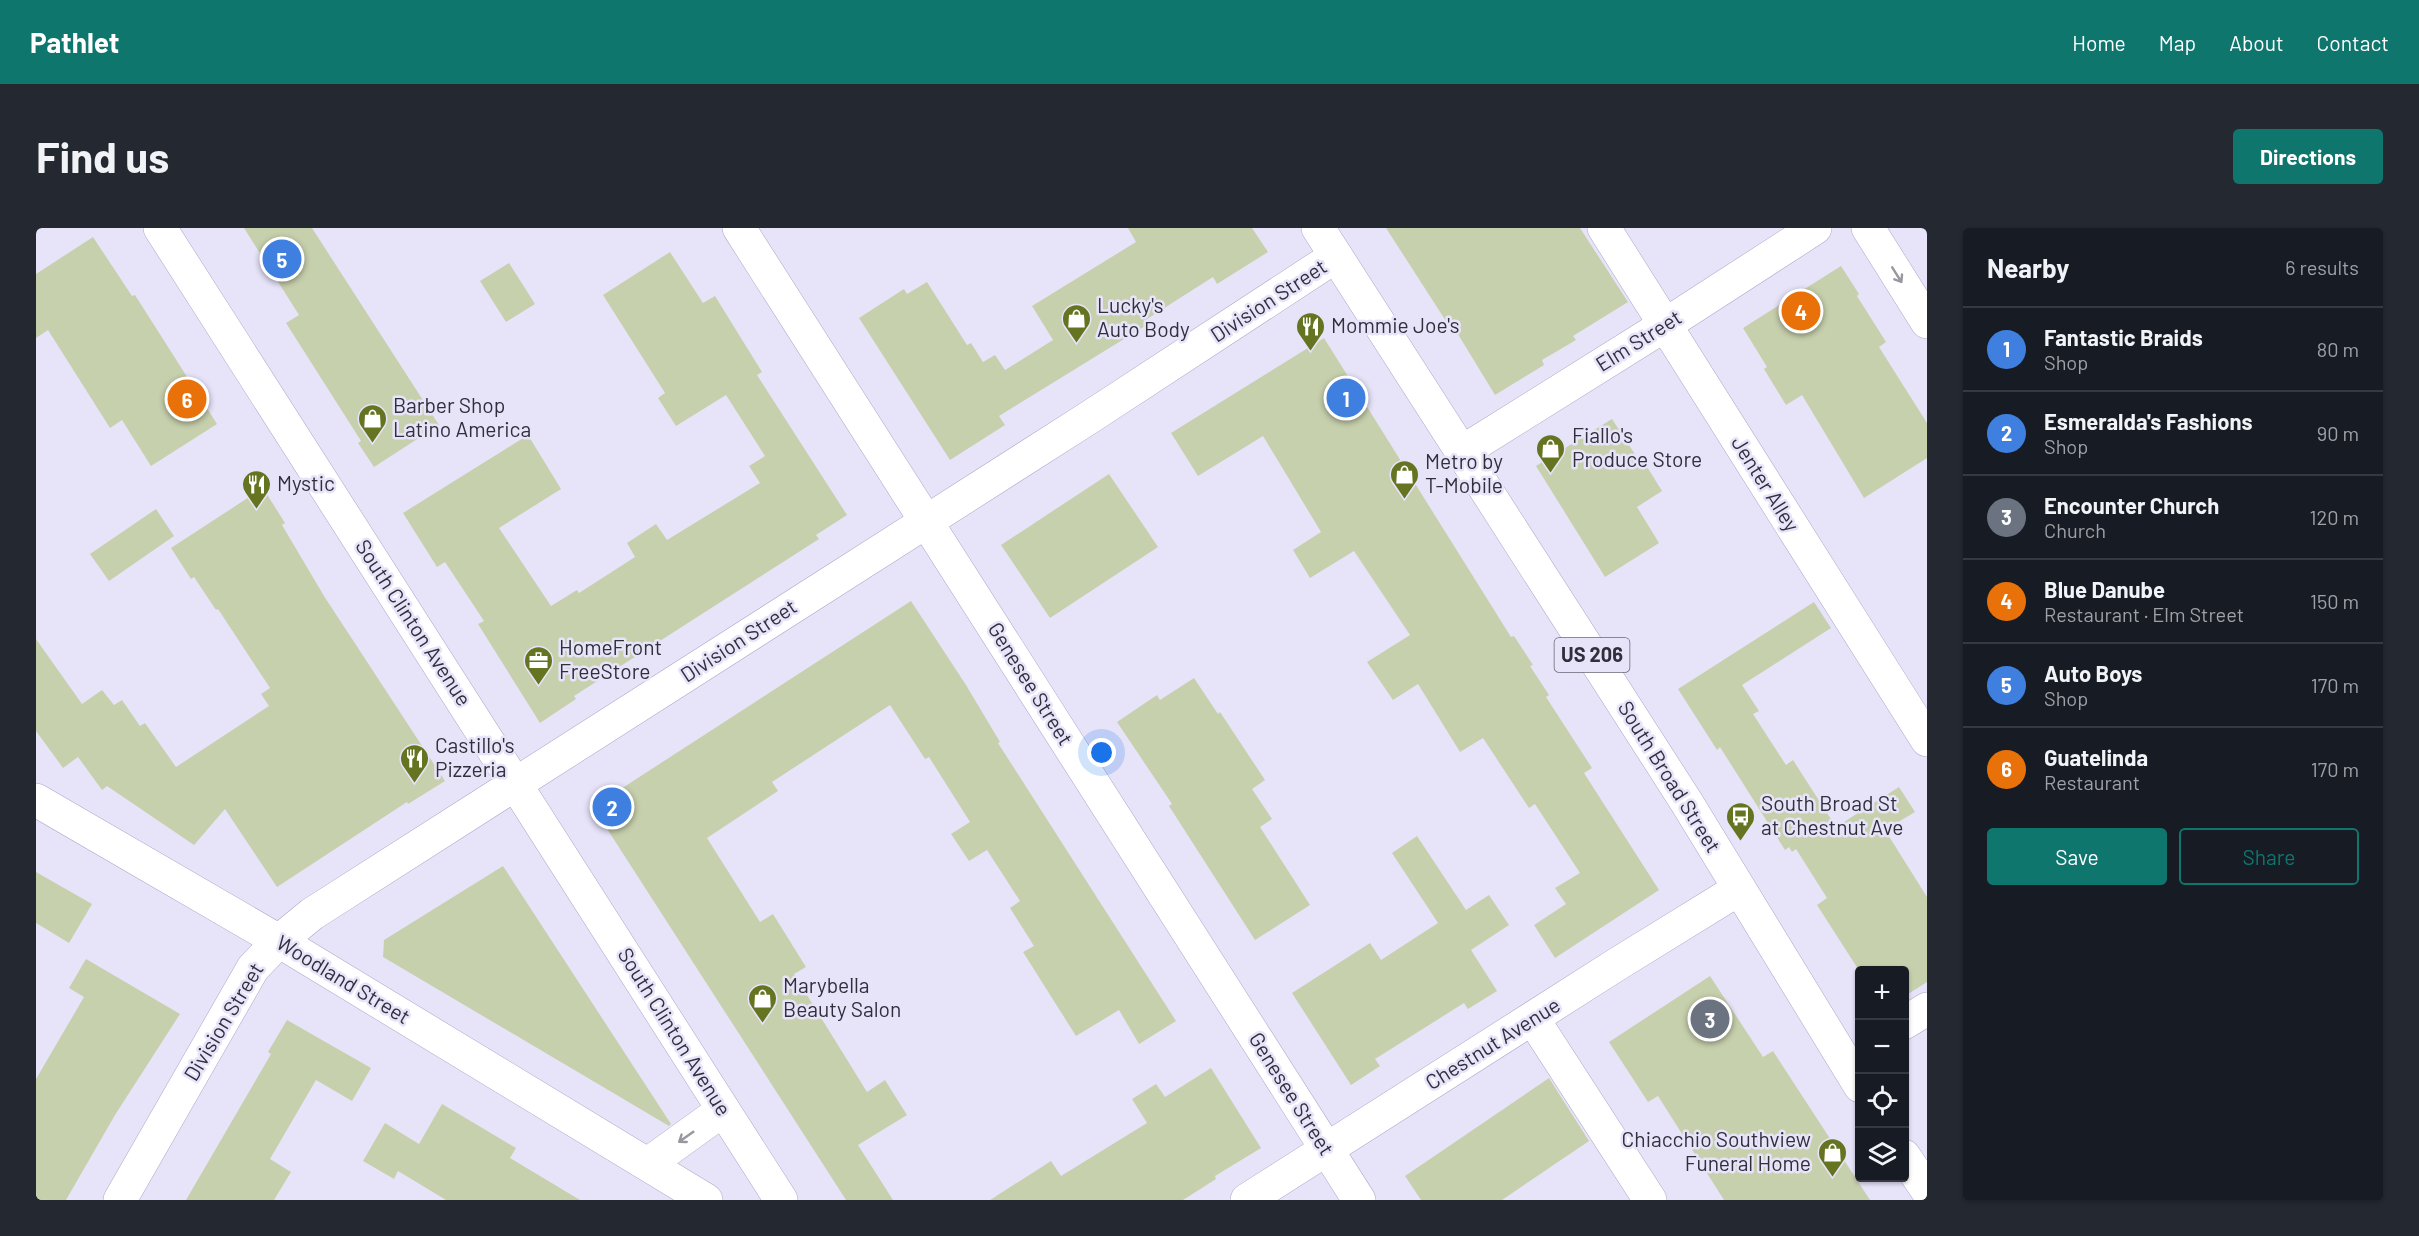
<!DOCTYPE html>
<meta charset="utf-8">
<style>
body{margin:0;font-family:Barlow,sans-serif;background:#242831;color:#f1f3f6}
.controls{position:absolute;right:18px;bottom:18px;display:grid;overflow:hidden;border-radius:6px;box-shadow:0 2px 4px #0004}
.controls button{width:54px;height:54px;display:grid;place-items:center;padding:0;border:0;border-bottom:2px solid #363941;background:#171b24;color:#f1f3f6;font:30px sans-serif}
.you{position:absolute;left:1066px;top:525px;width:21px;height:21px;margin:-15px;border:4px solid #fff;border-radius:50%;background:#1a73e8;box-shadow:0 0 0 9px #1a73e833}
.badge{display:grid;place-items:center;width:39px;height:39px;border-radius:50%;background:#0f766e;color:#fff;font-size:20px;font-weight:700}
.pin{position:absolute;translate:-50% -50%;border:3px solid #fff;box-shadow:0 2px 6px #0006}
.list{margin:0;padding:0;list-style:none}
h2{display:flex;justify-content:space-between;align-items:center;height:78px;margin:0;padding:0 24px;font-size:26px}
h2 small{font-size:20px;font-weight:400;color:#9ea1a6}
.list li{display:grid;grid-template-columns:39px 1fr auto;gap:18px;align-items:center;box-sizing:border-box;height:84px;padding:0 24px;border-top:2px solid #363941}
.list b{display:block;font-size:22px;white-space:nowrap}
.list p{margin:0;font-size:20px;white-space:nowrap;color:#9ea1a6}
.list em{font-size:20px;font-style:normal;color:#9ea1a6}
.actions{display:flex;gap:12px;padding:18px 24px}
.actions a{flex:1;padding:14px 0;border:2px solid #0f766e;border-radius:6px;text-align:center;font-size:21px;color:#0f766e}
.actions .main{background:#0f766e;color:#fff}
.icon{flex:none;width:33px;height:33px;fill:none;stroke:currentColor;stroke-width:2;stroke-linecap:round;stroke-linejoin:round}
.map{position:relative;flex:none;width:1891px;height:972px;overflow:hidden;border-radius:6px}
header{display:flex;align-items:center;gap:36px;box-sizing:border-box;height:84px;padding:0 30px;background:#0f766e;color:#fff}
header strong{font-size:28px}
nav{display:flex;gap:33px;margin-inline-start:auto;font-size:21px}
.intro{display:flex;align-items:center;justify-content:space-between;box-sizing:border-box;height:144px;padding:0 36px}
h1{margin:0;font-size:42px}
.button{padding:15px 27px;border-radius:6px;background:#0f766e;color:#fff;font-size:21px;font-weight:700}
main{display:flex;gap:36px;padding:0 36px}
aside{flex:1;background:#171b24;border-radius:6px;box-shadow:0 2px 4px #0004}
.map>svg:first-child{display:block}
.building{fill:#c7d0ad}
.lines{fill:none;stroke-linecap:round;stroke-linejoin:round}
.minor-casing{stroke:#aca7c9;stroke-width:34}
.major-casing{stroke:#aca7c9;stroke-width:34}
.minor{stroke:#fff;stroke-width:33}
.major{stroke:#fff;stroke-width:33}
.oneway{stroke:#98979e}
.labels{text-anchor:middle;stroke-width:5;stroke-linejoin:round;paint-order:stroke}
.shield{fill:#e7e4fa;stroke:#686575;stroke-width:1.5}
.shield-label{font-size:20px;font-weight:bold;fill:#312f3c}
.street-label{font-size:21px;fill:#312f3c;stroke:#e7e4fa}
.poi-label{font-size:21px;fill:#312f3c;stroke:#e7e4fa;text-anchor:start}
</style>
<header>
<strong>Pathlet</strong>
<nav><a>Home</a><a>Map</a><a>About</a><a>Contact</a></nav>
</header>
<div class="intro"><h1>Find us</h1><a class="button">Directions</a></div>
<main>
<div class="map">
<svg width="1891" height="972" viewBox="0 0 1891 972">
<rect width="100%" height="100%" fill="#e7e4fa"/>
<g class="building">
<path d="M 208,0 L 276,0 L 403,197 L 338,239 L 322,215 L 325,213 L 250,95 L 263,87 Z"/>
<path d="M 1092,0 L 1216,0 L 1232,24 L 1181,56 L 1177,49 L 1111,91 L 1114,95 L 963,188 L 969,197 L 914,232 L 823,90 L 868,61 L 871,66 L 891,54 L 931,117 L 935,115 L 947,134 L 959,127 L 969,142 L 1017,112 L 996,78 L 1100,14 Z"/>
<path d="M 1350,0 L 1544,0 L 1592,74 L 1537,108 L 1540,112 L 1506,132 L 1508,137 L 1459,167 L 1420,103 L 1417,104 Z"/>
<path d="M 57,9 L 96,68 L 99,67 L 181,196 L 115,238 L 86,192 L 74,200 L 12,102 L 0,110 L 0,46 Z"/>
<path d="M 634,24 L 667,75 L 679,68 L 726,144 L 721,147 L 811,287 L 780,307 L 783,311 L 538,468 L 540,471 L 504,495 L 442,396 L 448,393 L 409,334 L 401,339 L 367,285 L 492,207 L 525,261 L 463,300 L 515,378 L 541,362 L 543,365 L 599,329 L 591,315 L 620,296 L 631,312 L 724,255 L 713,238 L 729,228 L 690,167 L 640,198 L 622,170 L 629,165 L 567,67 Z"/>
<path d="M 473,35 L 499,76 L 470,94 L 444,53 Z"/>
<path d="M 1805,38 L 1823,66 L 1821,68 L 1850,114 L 1843,119 L 1891,195 L 1891,230 L 1828,270 L 1766,167 L 1750,177 L 1728,141 L 1731,139 L 1707,100 Z"/>
<path d="M 1288,110 L 1475,409 L 1478,408 L 1497,437 L 1494,438 L 1513,467 L 1510,469 L 1556,540 L 1548,545 L 1623,662 L 1519,730 L 1498,697 L 1530,676 L 1519,660 L 1544,645 L 1499,576 L 1493,580 L 1447,510 L 1424,524 L 1382,456 L 1357,472 L 1331,434 L 1374,407 L 1318,323 L 1274,350 L 1257,322 L 1285,304 L 1227,208 L 1162,248 L 1135,205 Z"/>
<path d="M 1576,191 L 1602,231 L 1605,229 L 1626,263 L 1601,279 L 1623,315 L 1569,349 L 1500,238 Z"/>
<path d="M 1073,246 L 1122,319 L 1014,390 L 965,317 Z"/>
<path d="M 227,260 L 249,295 L 246,297 L 288,368 L 409,553 L 372,576 L 371,574 L 241,659 L 189,581 L 158,617 L 71,558 L 66,562 L 42,529 L 27,540 L 0,503 L 0,411 L 46,476 L 66,462 L 78,477 L 86,472 L 104,498 L 109,495 L 140,539 L 233,478 L 225,466 L 234,460 L 182,381 L 180,382 L 158,349 L 155,351 L 135,320 Z"/>
<path d="M 120,281 L 138,308 L 73,353 L 54,326 Z"/>
<path d="M 875,373 L 930,457 L 964,514 L 962,515 L 1140,793 L 1103,816 L 1083,782 L 1040,808 L 987,724 L 998,718 L 974,680 L 984,673 L 951,622 L 933,633 L 915,606 L 934,594 L 893,529 L 889,531 L 854,477 L 736,554 L 742,563 L 671,610 L 724,694 L 737,686 L 770,739 L 758,746 L 831,864 L 849,852 L 871,887 L 822,917 L 857,972 L 810,972 L 557,579 Z"/>
<path d="M 1778,374 L 1795,400 L 1706,457 L 1723,483 L 1717,486 L 1750,537 L 1757,532 L 1800,599 L 1863,559 L 1879,584 L 1849,602 L 1891,669 L 1891,754 L 1869,768 L 1869,742 L 1824,744 L 1781,677 L 1791,670 L 1760,621 L 1756,624 L 1753,619 L 1749,622 L 1684,519 L 1681,522 L 1642,461 Z"/>
<path d="M 1158,450 L 1182,486 L 1184,484 L 1229,552 L 1216,561 L 1236,591 L 1224,599 L 1274,677 L 1219,712 L 1133,578 L 1136,576 L 1081,494 L 1121,467 L 1124,472 Z"/>
<path d="M 1381,608 L 1430,682 L 1453,667 L 1473,697 L 1435,722 L 1461,763 L 1432,781 L 1428,775 L 1339,831 L 1344,838 L 1315,857 L 1256,765 L 1334,715 L 1345,732 L 1402,695 L 1356,625 Z"/>
<path d="M 467,638 L 635,896 L 633,898 L 347,729 L 348,712 Z"/>
<path d="M 0,644 L 56,676 L 33,715 L 0,695 Z"/>
<path d="M 50,731 L 144,786 L 79,887 L 30,972 L 0,972 L 0,851 L 48,769 L 33,760 Z"/>
<path d="M 1674,748 L 1727,829 L 1737,823 L 1834,972 L 1688,972 L 1622,868 L 1612,874 L 1573,814 Z"/>
<path d="M 251,792 L 335,840 L 316,873 L 280,852 L 234,931 L 255,944 L 238,972 L 150,972 L 235,826 L 232,824 Z"/>
<path d="M 1175,840 L 1225,920 L 1179,948 L 1180,951 L 1147,972 L 954,972 L 1015,933 L 1025,948 L 1111,895 L 1096,871 L 1120,856 L 1129,869 Z"/>
<path d="M 1513,850 L 1553,913 L 1466,972 L 1385,972 L 1369,948 Z"/>
<path d="M 406,876 L 480,920 L 474,930 L 544,972 L 410,972 L 362,943 L 358,951 L 327,933 L 349,895 L 383,916 Z"/>
</g>
<g class="lines">
<defs>
<g id="minor">
<path d="M 124,0 L 745,972"/>
<path d="M 703,0 L 1323,972"/>
<path d="M 1568,0 L 1891,512"/>
<path d="M 1832,0 L 1891,94"/>
<path d="M 1426,224 L 1629,97 L 1779,0"/>
<path d="M 0,572 L 243,713 L 670,972"/>
<path d="M 1497,791 L 1614,972"/>
<path d="M 1868,795 L 1891,781"/>
<path d="M 612,936 L 687,882"/>
<path d="M 84,972 L 217,740 L 243,713 L 276,686 L 1054,189 L 1300,28"/>
<path d="M 1211,972 L 1583,735 L 1703,661"/>
</g>
<g id="major">
<path d="M 1282,0 L 1651,575 L 1824,858"/>
<path d="M 1868,928 L 1891,962"/>
</g>
</defs>
<use href="#minor" class="minor-casing"/>
<use href="#major" class="major-casing"/>
<use href="#minor" class="minor"/>
<use href="#major" class="major"/>
</g>
<defs><path id="oneway-shaft" d="M-6 0H5M1.5-3L5.5 0L1.5 3" fill="none" stroke-width="1.6" stroke-linecap="round" stroke-linejoin="round" transform="scale(1.5)"/></defs>
<g class="oneway">
<use href="#oneway-shaft" transform="translate(1861 47) rotate(58)"/>
<use href="#oneway-shaft" transform="translate(650 909) rotate(145)"/>
</g>
<defs>
<symbol id="shop-pin" viewBox="-11 -11 22 30"><path d="M0 17L-7.5 6A9.5 9.5 0 1 1 7.5 6Z" fill="#657421" stroke="#e7e4fa"/><path d="M-5-2.5h2.3a2.7 3.5 0 0 1 5.4 0H5L5.5 6h-11ZM-1.5-2.5h3a1.5 2.3 0 0 0-3 0Z" fill="#fff"/></symbol>
<symbol id="restaurant-pin" viewBox="-11 -11 22 30"><path d="M0 17L-7.5 6A9.5 9.5 0 1 1 7.5 6Z" fill="#657421" stroke="#e7e4fa"/><path d="M-5-6h1v4h1v-4h1v4h1v-4h1v5L-1.5 .5V6h-2V.5L-5-1ZM5-6V6H3V1.5H1.5Q1.5-4 5-6Z" fill="#fff"/></symbol>
<symbol id="office-pin" viewBox="-11 -11 22 30"><path d="M0 17L-7.5 6A9.5 9.5 0 1 1 7.5 6Z" fill="#657421" stroke="#e7e4fa"/><path d="M-6-3h4V-5.5h4V-3h4V5H-6ZM-1-4.5V-3h2v-1.5ZM-6 0V1H6V0Z" fill="#fff"/></symbol>
<symbol id="bus-pin" viewBox="-11 -11 22 30"><path d="M0 17L-7.5 6A9.5 9.5 0 1 1 7.5 6Z" fill="#657421" stroke="#e7e4fa"/><path d="M-5-6H5V4H4V6H2V4H-2V6H-4V4H-5ZM-3.5-4V0h7V-4ZM-3.5 1.2v1.5H-2V1.2ZM2 1.2v1.5H3.5V1.2Z" fill="#fff"/></symbol>
</defs>
<g fill-rule="evenodd">
<use href="#shop-pin" x="1024" y="74" width="33" height="45"/>
<use href="#restaurant-pin" x="1258" y="82" width="33" height="45"/>
<use href="#shop-pin" x="320" y="174" width="33" height="45"/>
<use href="#shop-pin" x="1498" y="204" width="33" height="45"/>
<use href="#shop-pin" x="1352" y="230" width="33" height="45"/>
<use href="#restaurant-pin" x="204" y="240" width="33" height="45"/>
<use href="#office-pin" x="486" y="416" width="33" height="45"/>
<use href="#restaurant-pin" x="362" y="514" width="33" height="45"/>
<use href="#bus-pin" x="1688" y="572" width="33" height="45"/>
<use href="#shop-pin" x="710" y="754" width="33" height="45"/>
<use href="#shop-pin" x="1780" y="908" width="33" height="45"/>
</g>
<g class="labels">
<rect class="shield" x="1518.5" y="410" width="75" height="34" rx="4.5"/>
<g class="shield-label">
<text x="1556" y="434">US 206</text>
</g>
<g class="street-label">
<text transform="translate(1233 73) rotate(-33)" y="7">Division Street</text>
<text transform="translate(1603 113) rotate(-32)" y="7">Elm Street</text>
<text transform="translate(1729 256) rotate(58)" y="7">Jenter Alley</text>
<text transform="translate(377 395) rotate(57)" y="7">South Clinton Avenue</text>
<text transform="translate(703 413) rotate(-33)" y="7">Division Street</text>
<text transform="translate(994 456) rotate(58)" y="7">Genesee Street</text>
<text transform="translate(1633 549) rotate(58)" y="7">South Broad Street</text>
<text transform="translate(307 752) rotate(31)" y="7">Woodland Street</text>
<text transform="translate(188 794) rotate(-59)" y="7">Division Street</text>
<text transform="translate(638 804) rotate(58)" y="7">South Clinton Avenue</text>
<text transform="translate(1457 816) rotate(-32)" y="7">Chestnut Avenue</text>
<text transform="translate(1255 866) rotate(58)" y="7">Genesee Street</text>
</g>
<g class="poi-label">
<text x="1061" y="85">Lucky's<tspan x="1061" dy="24">Auto Body</tspan></text>
<text x="1295" y="105">Mommie Joe's</text>
<text x="357" y="185">Barber Shop<tspan x="357" dy="24">Latino America</tspan></text>
<text x="1536" y="215">Fiallo's<tspan x="1536" dy="24">Produce Store</tspan></text>
<text x="1389" y="241">Metro by<tspan x="1389" dy="24">T-Mobile</tspan></text>
<text x="241" y="263">Mystic</text>
<text x="523" y="427">HomeFront<tspan x="523" dy="24">FreeStore</tspan></text>
<text x="399" y="525">Castillo's<tspan x="399" dy="24">Pizzeria</tspan></text>
<text x="1725" y="583">South Broad St<tspan x="1725" dy="24">at Chestnut Ave</tspan></text>
<text x="747" y="765">Marybella<tspan x="747" dy="24">Beauty Salon</tspan></text>
<text x="1775" y="919" text-anchor="end">Chiacchio Southview<tspan x="1775" dy="24">Funeral Home</tspan></text>
</g>
</g>
</svg>
<div class="controls">
<button>+</button>
<button>−</button>
<button><svg class="icon" aria-label="locate" viewBox="0 0 24 24"><circle cx="12" cy="12" r="6"/><path d="M12 2v4M12 18v4M2 12h4M18 12h4"/></svg></button>
<button><svg class="icon" aria-label="layers" viewBox="0 0 24 24"><path d="M12 4l9 5-9 5-9-5zM3 14l9 5 9-5"/></svg></button>
</div>
<div class="you"></div>
<div class="pin badge" style="left:1310px;top:170px;background:#3f7fe0">1</div>
<div class="pin badge" style="left:576px;top:579px;background:#3f7fe0">2</div>
<div class="pin badge" style="left:1674px;top:791px;background:#6b7280">3</div>
<div class="pin badge" style="left:1765px;top:83px;background:#e8710a">4</div>
<div class="pin badge" style="left:246px;top:31px;background:#3f7fe0">5</div>
<div class="pin badge" style="left:151px;top:171px;background:#e8710a">6</div>
</div>
<aside>
<h2>Nearby<small>6 results</small></h2>
<ul class="list">
<li><span class="badge" style="background:#3f7fe0">1</span><div><b>Fantastic Braids</b><p>Shop</p></div><em>80 m</em></li>
<li><span class="badge" style="background:#3f7fe0">2</span><div><b>Esmeralda's Fashions</b><p>Shop</p></div><em>90 m</em></li>
<li><span class="badge" style="background:#6b7280">3</span><div><b>Encounter Church</b><p>Church</p></div><em>120 m</em></li>
<li><span class="badge" style="background:#e8710a">4</span><div><b>Blue Danube</b><p>Restaurant · Elm Street</p></div><em>150 m</em></li>
<li><span class="badge" style="background:#3f7fe0">5</span><div><b>Auto Boys</b><p>Shop</p></div><em>170 m</em></li>
<li><span class="badge" style="background:#e8710a">6</span><div><b>Guatelinda</b><p>Restaurant</p></div><em>170 m</em></li>
</ul>
<div class="actions"><a class="main">Save</a><a>Share</a></div>
</aside>
</main>
